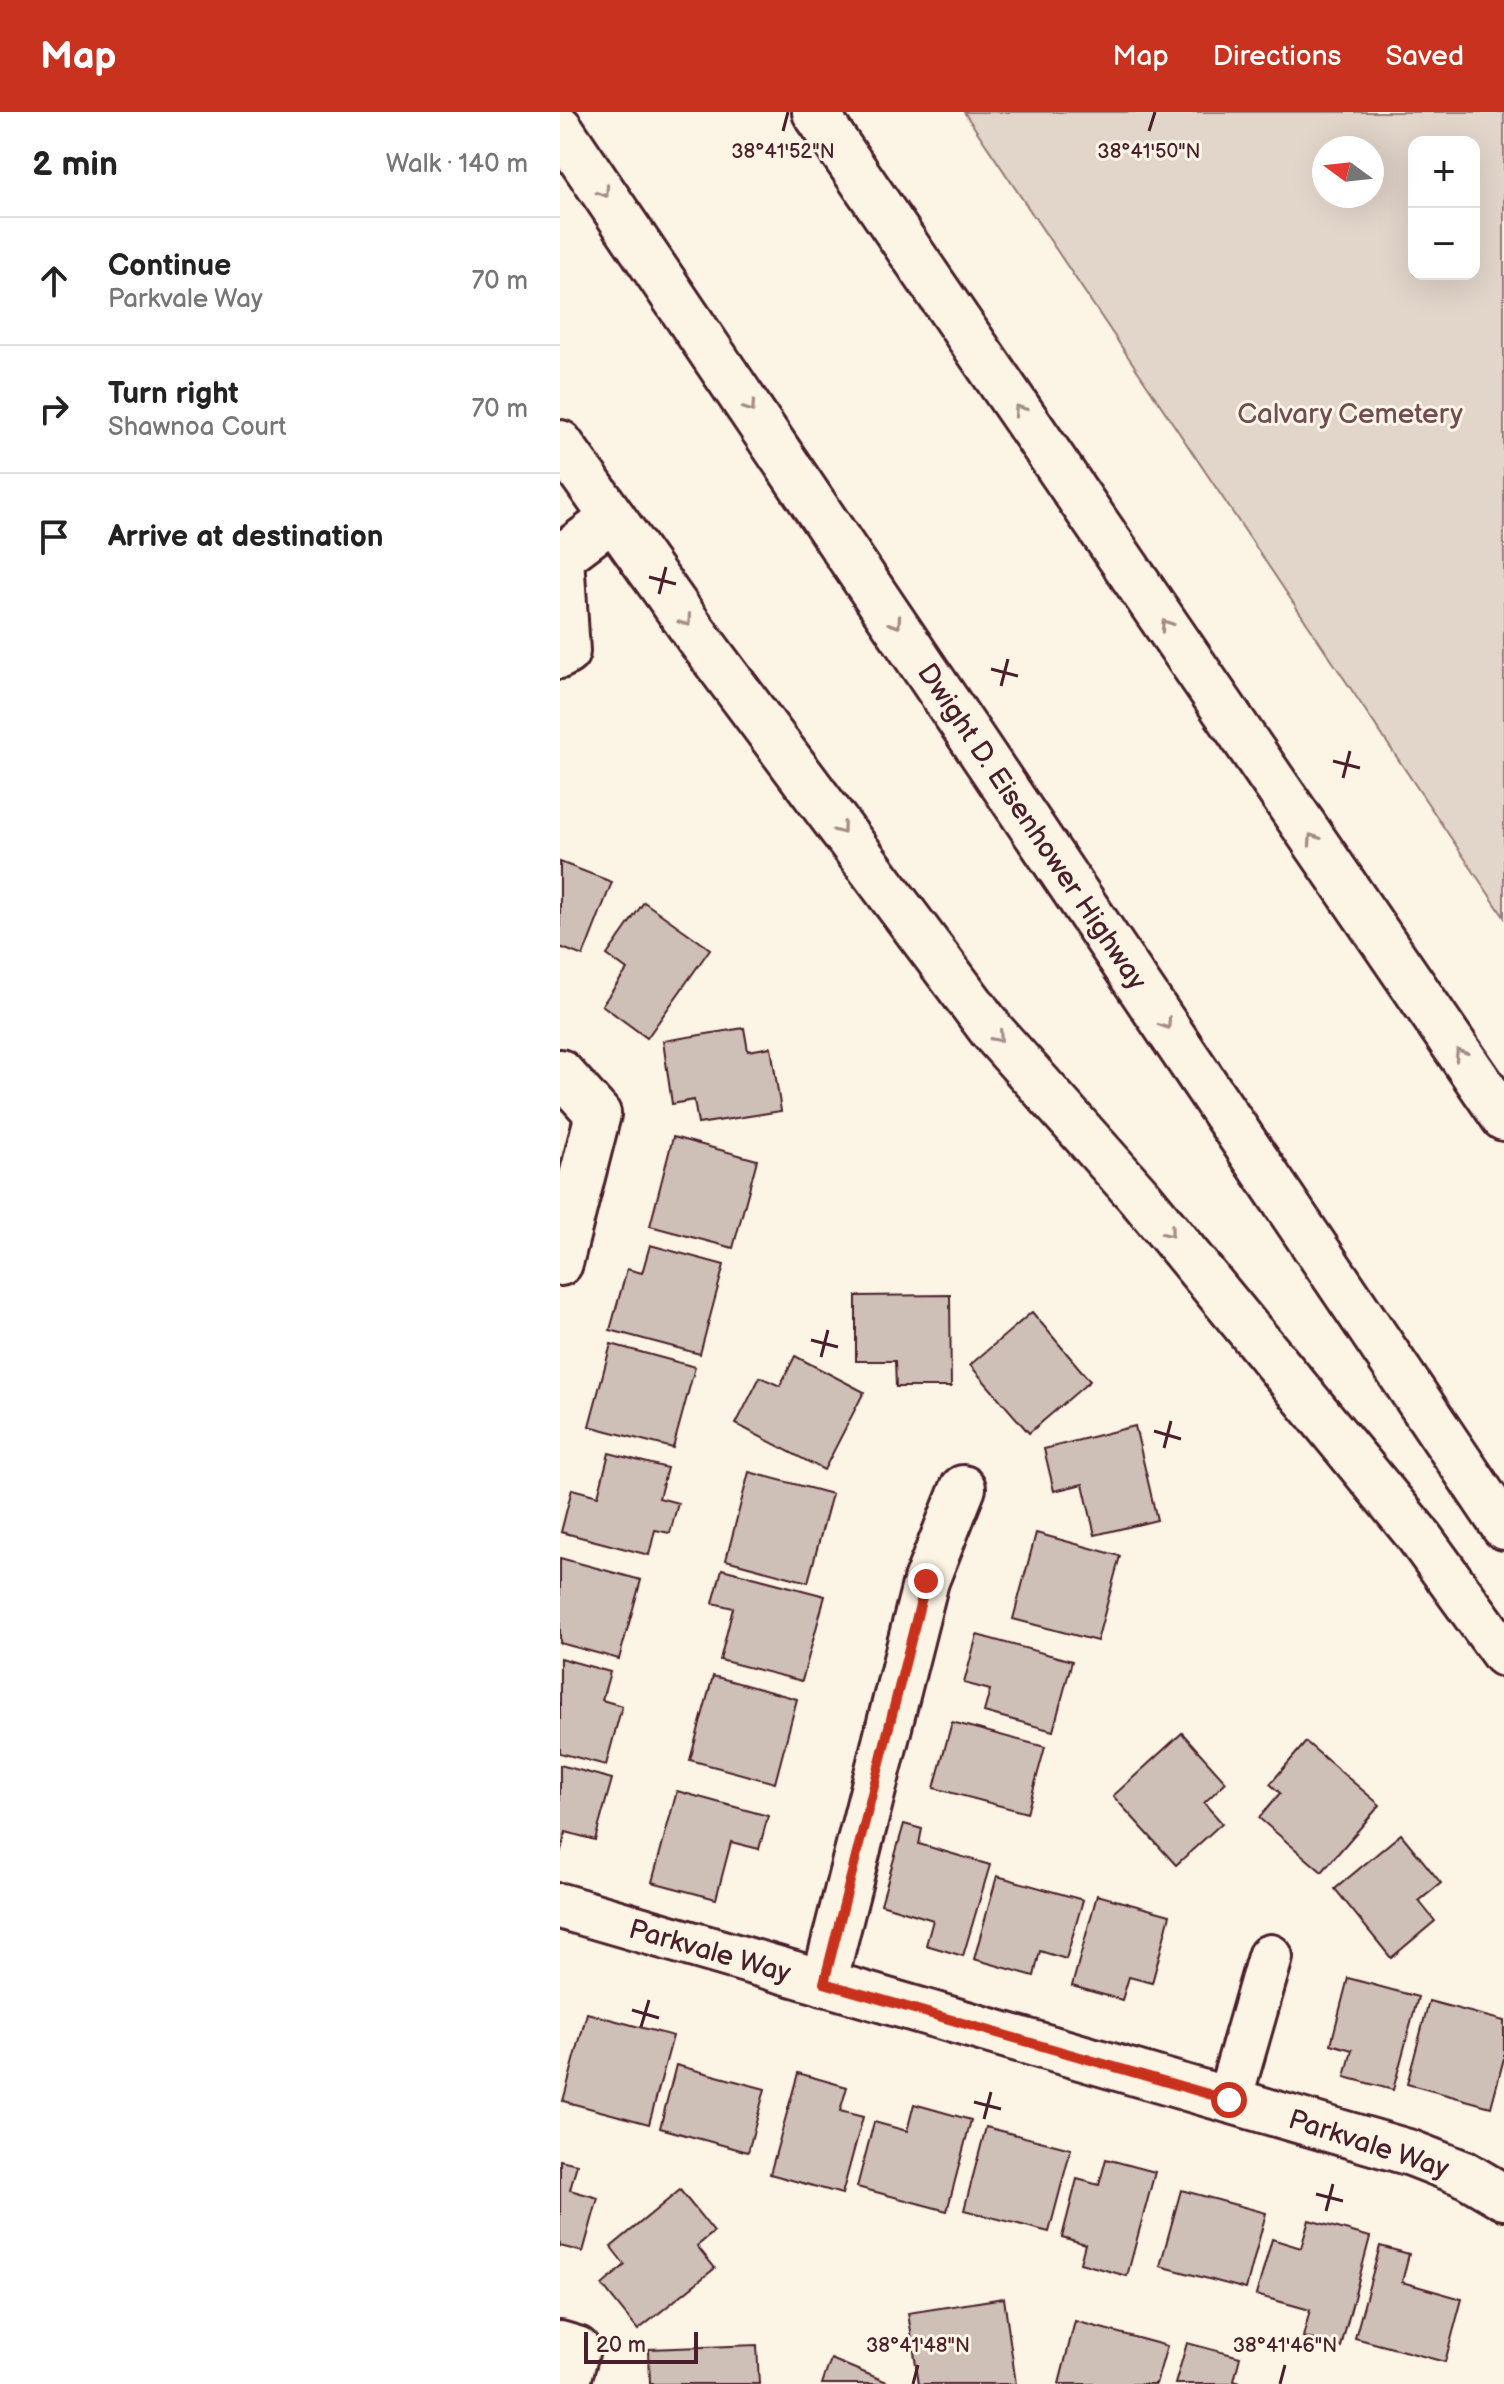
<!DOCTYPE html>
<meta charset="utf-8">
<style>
body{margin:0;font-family:"Balsamiq Sans",sans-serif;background:#f2f2f2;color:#222}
.controls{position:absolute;right:24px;top:24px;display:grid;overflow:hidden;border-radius:16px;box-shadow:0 8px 32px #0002}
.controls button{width:72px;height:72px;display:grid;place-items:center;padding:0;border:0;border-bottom:2px solid #e0e0e0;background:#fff;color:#222;font:40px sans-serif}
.compass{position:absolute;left:752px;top:24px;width:72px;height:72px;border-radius:50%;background:#fff;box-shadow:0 8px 32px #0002;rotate:285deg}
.scale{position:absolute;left:24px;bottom:20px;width:114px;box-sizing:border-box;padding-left:8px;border:4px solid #4a1f2b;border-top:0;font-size:22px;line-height:28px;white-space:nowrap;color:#4a1f2b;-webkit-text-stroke:6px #fcf5e5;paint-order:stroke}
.stop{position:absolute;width:24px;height:24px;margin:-18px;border:6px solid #c8321e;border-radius:50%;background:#fff}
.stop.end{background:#c8321e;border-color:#fff;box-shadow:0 2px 8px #0008}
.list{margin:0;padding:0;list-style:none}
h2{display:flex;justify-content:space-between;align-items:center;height:104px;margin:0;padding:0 32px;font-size:34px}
h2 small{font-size:26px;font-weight:400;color:#767676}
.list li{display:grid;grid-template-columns:52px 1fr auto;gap:24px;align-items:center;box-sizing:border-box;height:128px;padding:0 32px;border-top:2px solid #e0e0e0}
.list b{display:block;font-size:30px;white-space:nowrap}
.list p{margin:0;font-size:26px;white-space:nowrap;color:#767676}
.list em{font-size:26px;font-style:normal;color:#767676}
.icon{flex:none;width:44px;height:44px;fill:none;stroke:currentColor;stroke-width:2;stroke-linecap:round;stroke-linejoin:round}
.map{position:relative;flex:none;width:944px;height:2272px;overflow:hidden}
header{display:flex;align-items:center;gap:48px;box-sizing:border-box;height:112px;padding:0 40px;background:#c8321e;color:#fff}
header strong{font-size:38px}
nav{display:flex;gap:44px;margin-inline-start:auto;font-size:28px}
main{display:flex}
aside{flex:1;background:#fff}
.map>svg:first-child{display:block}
.green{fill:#e2d5ca;stroke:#967a7a;stroke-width:2;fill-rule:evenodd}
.building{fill:#cfc0b7;stroke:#4a1f2b;stroke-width:2}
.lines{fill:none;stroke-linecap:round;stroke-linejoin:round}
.minor-casing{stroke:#4a1f2b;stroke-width:50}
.highway-casing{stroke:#4a1f2b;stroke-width:50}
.minor{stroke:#fcf5e5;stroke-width:44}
.highway{stroke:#fcf5e5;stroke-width:44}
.oneway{stroke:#a38a88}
.route{stroke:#c8321e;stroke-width:10}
.ticks{fill:none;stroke:#4a1f2b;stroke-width:3}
.labels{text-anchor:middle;stroke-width:6;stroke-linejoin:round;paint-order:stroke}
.park-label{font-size:28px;fill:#704c53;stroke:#fcf5e5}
.street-label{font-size:28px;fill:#4a1f2b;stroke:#fcf5e5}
.ticks-label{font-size:20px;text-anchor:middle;fill:#4a1f2b;stroke:#fcf5e5;stroke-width:6;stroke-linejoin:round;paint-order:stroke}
</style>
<header>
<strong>Map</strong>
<nav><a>Map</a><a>Directions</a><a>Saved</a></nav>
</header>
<main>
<aside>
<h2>2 min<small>Walk · 140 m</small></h2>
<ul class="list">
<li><svg class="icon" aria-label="ahead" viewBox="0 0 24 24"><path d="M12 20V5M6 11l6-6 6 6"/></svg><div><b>Continue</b><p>Parkvale Way</p></div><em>70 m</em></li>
<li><svg class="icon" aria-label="right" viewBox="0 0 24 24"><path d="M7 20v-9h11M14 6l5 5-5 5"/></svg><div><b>Turn right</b><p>Shawnoa Court</p></div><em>70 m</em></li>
<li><svg class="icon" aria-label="arrive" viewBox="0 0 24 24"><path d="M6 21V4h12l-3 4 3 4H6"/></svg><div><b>Arrive at destination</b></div></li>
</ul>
</aside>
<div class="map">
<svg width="944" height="2272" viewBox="0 0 944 2272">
<rect width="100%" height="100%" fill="#fcf5e5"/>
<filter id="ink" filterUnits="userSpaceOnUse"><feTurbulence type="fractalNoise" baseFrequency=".0125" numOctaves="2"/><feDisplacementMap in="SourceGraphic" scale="16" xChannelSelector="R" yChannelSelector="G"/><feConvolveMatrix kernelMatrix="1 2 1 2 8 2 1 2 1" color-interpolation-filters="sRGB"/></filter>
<g filter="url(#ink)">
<path class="green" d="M 404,0 L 944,0 L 944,805 ZM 854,30 L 914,30 L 914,162 L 854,162 ZM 764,36 L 812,36 L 812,84 L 764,84 Z"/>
<g class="building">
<path d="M 0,750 L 52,770 L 23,844 L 0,835 Z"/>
<path d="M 84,790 L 150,837 L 87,926 L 42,893 L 67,858 L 47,843 Z"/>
<path d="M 184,916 L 188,939 L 211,935 L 221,999 L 138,1012 L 134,988 L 112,992 L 103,929 Z"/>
<path d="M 113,1025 L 197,1048 L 173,1136 L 90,1114 Z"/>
<path d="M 90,1133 L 164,1153 L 140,1242 L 50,1218 L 67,1157 L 82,1161 Z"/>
<path d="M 390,1183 L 391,1275 L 336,1275 L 335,1249 L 296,1249 L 296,1184 Z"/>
<path d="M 472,1200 L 530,1269 L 469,1321 L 410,1253 Z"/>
<path d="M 51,1232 L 135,1255 L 113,1336 L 29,1314 Z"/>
<path d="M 235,1244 L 304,1280 L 264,1358 L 176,1312 L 200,1265 L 220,1274 Z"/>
<path d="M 575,1314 L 597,1408 L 535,1423 L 523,1372 L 494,1379 L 484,1337 Z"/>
<path d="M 49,1341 L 107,1356 L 99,1386 L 118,1391 L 110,1421 L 95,1418 L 89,1443 L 1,1420 L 12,1377 L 38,1384 Z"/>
<path d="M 189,1360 L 272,1382 L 248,1470 L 166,1448 Z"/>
<path d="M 476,1421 L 560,1444 L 537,1529 L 453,1507 Z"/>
<path d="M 0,1446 L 81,1468 L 59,1547 L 0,1531 Z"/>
<path d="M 162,1457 L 265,1484 L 242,1569 L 160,1548 L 173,1496 L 153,1491 Z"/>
<path d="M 417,1523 L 512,1549 L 493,1619 L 424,1600 L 430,1578 L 404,1571 Z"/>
<path d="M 0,1546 L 50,1560 L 42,1588 L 62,1594 L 46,1653 L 0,1641 Z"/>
<path d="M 153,1564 L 237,1587 L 215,1671 L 130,1648 Z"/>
<path d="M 392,1610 L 485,1635 L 467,1701 L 374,1676 Z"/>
<path d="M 622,1621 L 666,1670 L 644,1691 L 662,1711 L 616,1753 L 553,1684 Z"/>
<path d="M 746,1630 L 820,1693 L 762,1760 L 699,1706 L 720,1681 L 710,1672 Z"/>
<path d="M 0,1653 L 52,1667 L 35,1728 L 6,1720 L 0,1742 Z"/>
<path d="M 117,1679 L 208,1704 L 199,1737 L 171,1730 L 156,1787 L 92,1770 Z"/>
<path d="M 344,1712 L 362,1717 L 359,1732 L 430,1753 L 403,1844 L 366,1833 L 373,1808 L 321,1792 Z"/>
<path d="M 841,1722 L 881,1771 L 859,1789 L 875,1809 L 831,1846 L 775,1777 Z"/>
<path d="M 437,1764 L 523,1788 L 506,1847 L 480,1839 L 474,1864 L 414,1847 Z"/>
<path d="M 537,1783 L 610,1803 L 592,1871 L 569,1865 L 562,1888 L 512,1874 Z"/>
<path d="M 788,1866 L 858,1885 L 833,1978 L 785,1965 L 792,1938 L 771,1932 Z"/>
<path d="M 869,1889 L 944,1909 L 944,1946 L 931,1995 L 847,1972 Z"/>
<path d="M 27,1901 L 113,1924 L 89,2012 L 3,1989 Z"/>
<path d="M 116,1953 L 205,1977 L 188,2040 L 100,2016 Z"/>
<path d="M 238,1961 L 287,1975 L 280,1999 L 303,2005 L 282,2082 L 210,2062 Z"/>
<path d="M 354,1992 L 411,2008 L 387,2099 L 297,2075 L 314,2010 L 347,2019 Z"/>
<path d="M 426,2015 L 511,2037 L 489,2120 L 404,2098 Z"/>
<path d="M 546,2047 L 595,2060 L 567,2164 L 520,2151 L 525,2132 L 502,2125 L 517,2067 L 539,2073 Z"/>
<path d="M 0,2048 L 17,2052 L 10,2078 L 38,2086 L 23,2140 L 0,2134 Z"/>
<path d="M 120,2078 L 154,2120 L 137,2134 L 155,2156 L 78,2218 L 42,2173 L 65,2153 L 51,2135 Z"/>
<path d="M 621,2078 L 706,2101 L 686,2177 L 600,2154 Z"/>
<path d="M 749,2108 L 810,2125 L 781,2235 L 743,2225 L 750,2198 L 696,2183 L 712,2127 L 741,2136 Z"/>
<path d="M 820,2134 L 849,2142 L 842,2170 L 902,2187 L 885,2250 L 795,2226 Z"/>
<path d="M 444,2186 L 456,2272 L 359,2272 L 348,2201 Z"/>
<path d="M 515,2209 L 607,2234 L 596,2272 L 499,2272 Z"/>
<path d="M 627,2231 L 680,2245 L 674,2269 L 684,2272 L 615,2272 Z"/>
<path d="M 197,2233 L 199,2272 L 90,2272 L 89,2237 Z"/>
<path d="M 271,2247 L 327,2270 L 327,2272 L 262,2272 Z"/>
</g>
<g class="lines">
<defs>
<g id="minor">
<path d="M 0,544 L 7,540 L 1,445 L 53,406"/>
<path d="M 0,960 L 38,1002 L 0,1151"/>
<path d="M 0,1794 L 851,2041 L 905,2062 L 944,2085"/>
<path d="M 264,1871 L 366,1469 L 403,1376"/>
<path d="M 669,1988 L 710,1845"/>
<path d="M 0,2232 L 17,2237 L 7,2272"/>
</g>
<g id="highway">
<path d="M 255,0 L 944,1006"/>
<path d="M 0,16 L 944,1415"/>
<path d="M 0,331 L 137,524 L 432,919 L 578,1083 L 857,1422 L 944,1542"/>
</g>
</defs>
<use href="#minor" class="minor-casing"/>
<use href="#highway" class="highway-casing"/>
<use href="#minor" class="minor"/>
<use href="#highway" class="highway"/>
</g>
<defs><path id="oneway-chevron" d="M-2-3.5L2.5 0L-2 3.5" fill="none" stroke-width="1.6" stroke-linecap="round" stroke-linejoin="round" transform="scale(2)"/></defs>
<g class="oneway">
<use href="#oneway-chevron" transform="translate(44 80) rotate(56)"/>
<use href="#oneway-chevron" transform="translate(190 295) rotate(56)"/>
<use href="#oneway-chevron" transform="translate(459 298) rotate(-124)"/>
<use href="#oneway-chevron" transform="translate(126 509) rotate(55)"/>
<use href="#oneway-chevron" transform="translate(336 511) rotate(56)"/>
<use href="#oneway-chevron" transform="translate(606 513) rotate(-124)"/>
<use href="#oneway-chevron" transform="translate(281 717) rotate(53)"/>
<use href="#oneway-chevron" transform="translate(753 727) rotate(-124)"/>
<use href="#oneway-chevron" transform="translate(606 912) rotate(56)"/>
<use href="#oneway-chevron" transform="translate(438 925) rotate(49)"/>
<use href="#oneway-chevron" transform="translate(900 942) rotate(-124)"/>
<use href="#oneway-chevron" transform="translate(609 1120) rotate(51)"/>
</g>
</g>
<g class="lines" filter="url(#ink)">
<path class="route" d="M 366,1469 L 264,1871 L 669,1988"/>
</g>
<path class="ticks" d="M 223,19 L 228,0M 589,19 L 595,0M 89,465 L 116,472M 99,482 L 106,455M 431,557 L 458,564M 441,574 L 448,547M 773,649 L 800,656M 783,666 L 790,639M 251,1228 L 278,1235M 261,1245 L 268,1218M 594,1319 L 621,1327M 604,1336 L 611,1309M 72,1898 L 99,1906M 81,1915 L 89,1888M 414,1990 L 441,1997M 424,2007 L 431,1980M 756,2082 L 783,2089M 766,2099 L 773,2072M 353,2272 L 358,2253M 720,2272 L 725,2253"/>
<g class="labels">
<g class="park-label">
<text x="790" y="311">Calvary Cemetery</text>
</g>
<g class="street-label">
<text transform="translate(473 714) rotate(56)" y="10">Dwight D. Eisenhower Highway</text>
<text transform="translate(150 1838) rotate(16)" y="10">Parkvale Way</text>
<text transform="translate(809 2031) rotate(18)" y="10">Parkvale Way</text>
</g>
</g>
<g class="ticks-label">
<text x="223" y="46">38°41'52"N</text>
<text x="589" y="46">38°41'50"N</text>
<text x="358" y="2240">38°41'48"N</text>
<text x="725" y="2240">38°41'46"N</text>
</g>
</svg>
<div class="controls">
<button>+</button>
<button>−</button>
</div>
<svg class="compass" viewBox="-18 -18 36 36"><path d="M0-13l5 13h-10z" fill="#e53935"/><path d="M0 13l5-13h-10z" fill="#767676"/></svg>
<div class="scale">20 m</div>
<div class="stop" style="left:669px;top:1988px"></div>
<div class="stop end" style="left:366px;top:1469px"></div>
</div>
</main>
